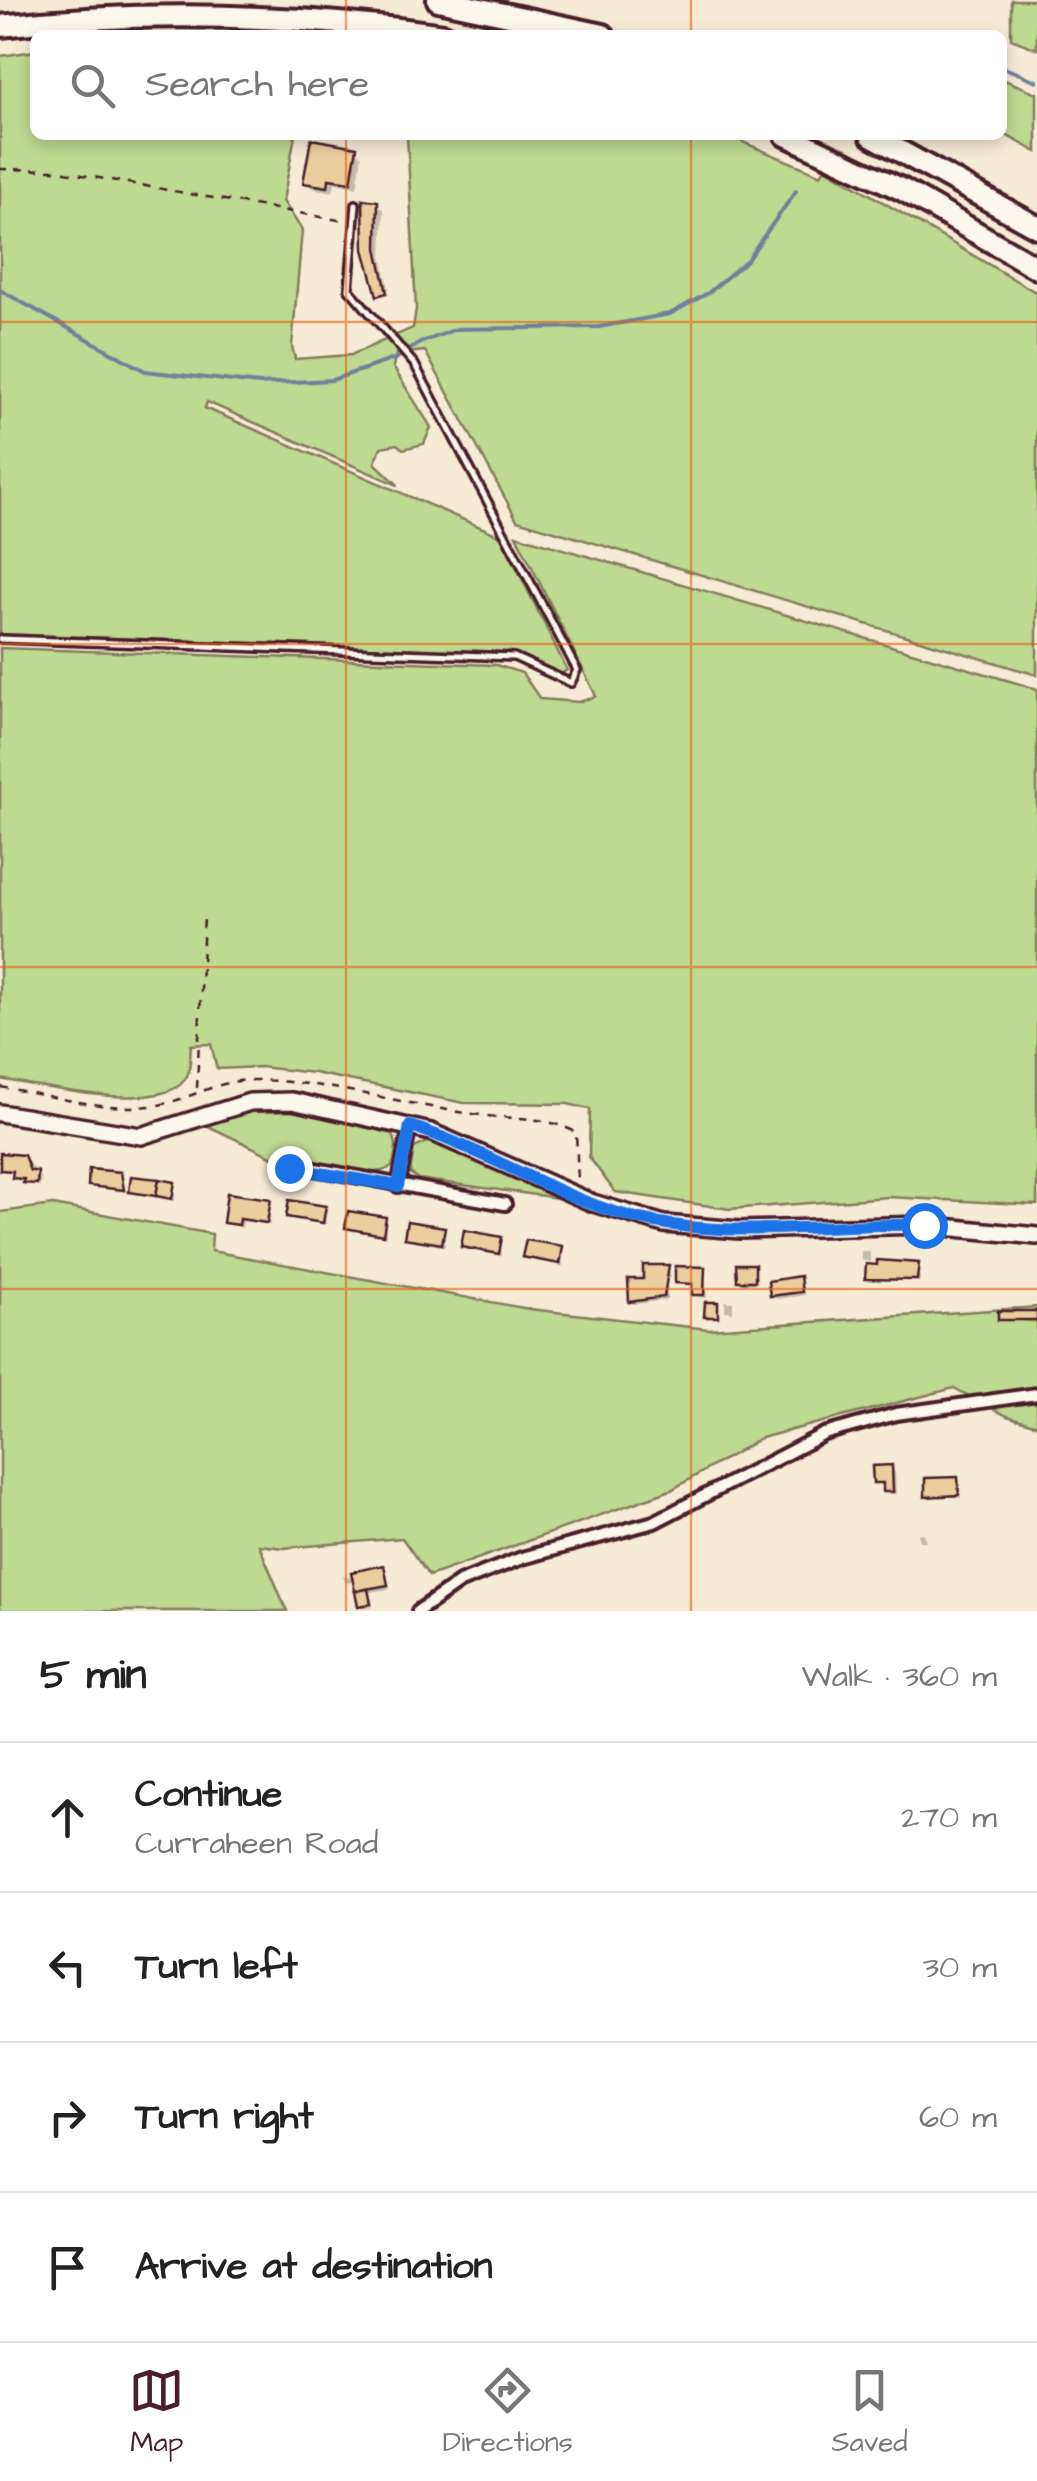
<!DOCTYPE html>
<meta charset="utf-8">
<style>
body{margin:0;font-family:"Architects Daughter",sans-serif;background:#f2f2f2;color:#222}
.stop{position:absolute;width:30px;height:30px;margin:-22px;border:8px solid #1a73e8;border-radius:50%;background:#fff}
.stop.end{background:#1a73e8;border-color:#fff;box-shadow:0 2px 10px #0008}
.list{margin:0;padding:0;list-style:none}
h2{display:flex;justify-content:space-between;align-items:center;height:130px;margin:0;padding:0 40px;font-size:42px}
h2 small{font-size:32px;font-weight:400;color:#767676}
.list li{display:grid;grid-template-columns:65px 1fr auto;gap:30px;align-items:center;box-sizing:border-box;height:150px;padding:0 40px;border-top:2px solid #e0e0e0}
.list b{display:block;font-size:38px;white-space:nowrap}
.list p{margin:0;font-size:32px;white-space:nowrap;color:#767676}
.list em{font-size:32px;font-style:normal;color:#767676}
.icon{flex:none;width:55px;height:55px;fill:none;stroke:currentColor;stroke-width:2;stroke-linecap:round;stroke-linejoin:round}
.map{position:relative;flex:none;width:1037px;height:1611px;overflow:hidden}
.search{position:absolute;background:#fff;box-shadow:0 5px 15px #0003;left:30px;right:30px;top:30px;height:110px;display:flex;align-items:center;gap:25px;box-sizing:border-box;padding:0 35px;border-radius:15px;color:#767676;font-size:38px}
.sheet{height:730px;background:#fff}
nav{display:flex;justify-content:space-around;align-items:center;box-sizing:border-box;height:140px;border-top:2px solid #e0e0e0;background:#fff;font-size:28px;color:#767676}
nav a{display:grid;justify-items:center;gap:5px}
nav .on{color:#4a1f2b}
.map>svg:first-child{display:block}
.green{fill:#bed990;stroke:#847c5e;stroke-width:2.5}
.shadow{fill:#0003}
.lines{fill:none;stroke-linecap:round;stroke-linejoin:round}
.stream{stroke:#6f829c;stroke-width:4}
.building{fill:#eace9e;stroke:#4a1f2b;stroke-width:2.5}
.lane-casing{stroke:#4a1f2b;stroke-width:12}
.street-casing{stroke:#4a1f2b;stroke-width:18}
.secondary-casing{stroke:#4a1f2b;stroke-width:22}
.highway-casing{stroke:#4a1f2b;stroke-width:28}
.path{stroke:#4a1f2b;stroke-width:2.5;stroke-dasharray:8 8;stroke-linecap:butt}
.lane{stroke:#fbf7ec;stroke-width:5}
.street{stroke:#fbf7ec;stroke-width:10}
.secondary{stroke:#fbf7ec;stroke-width:15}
.highway{stroke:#fbf7ec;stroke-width:20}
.route{stroke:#1a73e8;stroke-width:12}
.grid{fill:none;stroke:#e8590c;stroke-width:2.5;stroke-opacity:0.55}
</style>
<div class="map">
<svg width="1037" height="1611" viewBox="0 0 1037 1611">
<rect width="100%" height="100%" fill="#f6ebd5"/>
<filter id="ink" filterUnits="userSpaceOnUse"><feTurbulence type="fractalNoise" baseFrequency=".01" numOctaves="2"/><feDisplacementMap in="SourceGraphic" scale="20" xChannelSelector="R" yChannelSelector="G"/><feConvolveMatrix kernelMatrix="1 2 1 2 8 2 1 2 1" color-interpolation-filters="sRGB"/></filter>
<g filter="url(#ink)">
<g class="green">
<path d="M 1011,0 L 1037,0 L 1037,49 L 1011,39 Z"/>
<path d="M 35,51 L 35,135 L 295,135 L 283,201 L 302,230 L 292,346 L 295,359 L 351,355 L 413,328 L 416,309 L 407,135 L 726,135 L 821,175 L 825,168 L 1037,293 L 1037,675 L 517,520 L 425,351 L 396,354 L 393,367 L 431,427 L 424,444 L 403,449 L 397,444 L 381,447 L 375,463 L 398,485 L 207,402 L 205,408 L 501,536 L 567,670 L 561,674 L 503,652 L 0,634 L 0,56 Z"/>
<path d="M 1002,79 L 1037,93 L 1037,152 L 1002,133 Z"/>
<path d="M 516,535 L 1037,689 L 1037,1205 L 888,1197 L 730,1209 L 615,1192 L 589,1157 L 590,1109 L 568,1104 L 464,1103 L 314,1073 L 260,1067 L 217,1069 L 211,1044 L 191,1045 C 190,1054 191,1068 187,1076 C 168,1117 36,1085 0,1079 L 0,648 L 496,665 L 522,673 L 540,699 L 579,702 L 596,696 Z"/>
<path d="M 282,1106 L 387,1126 C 399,1140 397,1150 392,1167 C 362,1182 312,1165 284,1152 L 275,1158 L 208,1126 C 224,1107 259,1107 282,1106 Z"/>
<path d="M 434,1139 L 566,1199 L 418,1179 L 410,1173 L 414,1148 Z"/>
<path d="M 53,1205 L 212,1234 L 211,1251 L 529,1309 L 708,1329 L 1037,1307 L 1037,1425 L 1007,1416 L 954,1388 L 761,1438 L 671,1490 L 429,1576 L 402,1538 L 284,1548 L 259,1545 L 287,1611 L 0,1611 L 0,1212 Z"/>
</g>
<g class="shadow">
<path d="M 356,150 L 362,156 L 357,187 L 335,183 L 333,192 L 312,188 L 306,182 Z"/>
<path d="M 365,201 L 384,209 L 382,256 L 389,289 L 380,296 L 369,224 L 363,218 Z"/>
<path d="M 23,1157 L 41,1177 L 40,1186 L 18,1181 L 15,1173 L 0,1169 Z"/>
<path d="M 120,1174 L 126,1192 L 90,1185 Z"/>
<path d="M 174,1184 L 175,1201 L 131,1191 Z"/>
<path d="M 270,1201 L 270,1225 L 243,1221 L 242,1228 L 225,1222 Z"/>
<path d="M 325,1208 L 326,1225 L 289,1216 Z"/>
<path d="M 385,1219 L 386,1237 L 348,1227 Z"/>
<path d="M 444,1229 L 445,1247 L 407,1237 Z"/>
<path d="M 500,1239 L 502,1256 L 464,1246 Z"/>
<path d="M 562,1249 L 563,1266 L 525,1256 Z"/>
<path d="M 861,1251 L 870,1252 L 870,1262 L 861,1260 Z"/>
<path d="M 918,1266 L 920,1282 L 868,1278 Z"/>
<path d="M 668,1267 L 671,1278 L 667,1278 L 667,1300 L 635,1304 L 631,1301 L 646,1281 Z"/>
<path d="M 754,1267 L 758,1283 L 743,1284 L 739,1280 Z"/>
<path d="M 704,1269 L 707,1298 L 698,1297 L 695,1286 L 677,1282 Z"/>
<path d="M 799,1279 L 805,1295 L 776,1299 L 773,1295 Z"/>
<path d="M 725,1301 L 733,1302 L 733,1312 L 725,1311 Z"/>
<path d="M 1037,1313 L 1037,1323 L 1000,1319 Z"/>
<path d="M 891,1468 L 895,1472 L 896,1495 L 876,1482 Z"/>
<path d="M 957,1480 L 961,1498 L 928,1495 Z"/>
<path d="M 924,1533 L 926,1541 L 920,1541 L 918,1534 Z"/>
<path d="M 384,1568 L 390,1589 L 370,1592 L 373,1607 L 364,1609 L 356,1581 L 346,1583 L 343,1576 L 354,1578 Z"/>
</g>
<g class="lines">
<g class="stream">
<path d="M 1002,67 L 1037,81"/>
<path d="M 0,290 L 145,371 L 259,384 L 332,380 L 397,358 L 420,343 L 456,329 L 599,327 L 670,314 L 708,293 L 747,260 L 796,191"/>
</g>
</g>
<g class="building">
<path d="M 311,139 L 357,147 L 351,182 L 329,179 L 328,187 L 303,183 Z"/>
<path d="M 363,199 L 378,201 L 377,248 L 387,293 L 377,296 L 364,249 Z"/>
<path d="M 0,1153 L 24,1155 L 30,1171 L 38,1171 L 37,1184 L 23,1183 L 24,1179 L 12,1178 L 13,1171 L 0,1170 Z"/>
<path d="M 89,1169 L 121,1172 L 124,1190 L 88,1186 Z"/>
<path d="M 131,1176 L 159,1179 L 156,1196 L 129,1192 Z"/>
<path d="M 159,1179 L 175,1182 L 172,1199 L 156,1196 Z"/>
<path d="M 227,1193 L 271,1199 L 267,1223 L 240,1219 L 239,1225 L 223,1223 Z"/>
<path d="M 289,1200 L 326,1206 L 323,1223 L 286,1217 Z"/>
<path d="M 348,1211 L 386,1217 L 383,1235 L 345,1228 Z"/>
<path d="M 407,1221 L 445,1227 L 442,1244 L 404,1238 Z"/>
<path d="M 464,1230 L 502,1237 L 499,1254 L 461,1247 Z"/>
<path d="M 526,1240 L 563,1246 L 560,1264 L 522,1257 Z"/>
<path d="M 877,1260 L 919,1263 L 917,1280 L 865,1279 L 866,1264 L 877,1265 Z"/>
<path d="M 736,1264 L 755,1264 L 755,1281 L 737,1281 Z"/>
<path d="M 643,1265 L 669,1265 L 664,1297 L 629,1302 L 628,1279 L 643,1279 Z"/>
<path d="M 675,1266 L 705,1267 L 704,1295 L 692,1295 L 692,1284 L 675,1283 Z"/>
<path d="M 800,1276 L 802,1292 L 770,1296 L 768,1281 Z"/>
<path d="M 705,1302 L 718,1302 L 718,1317 L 704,1317 Z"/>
<rect x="998" y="1311" width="39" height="9"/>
<path d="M 892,1465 L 893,1492 L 883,1492 L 883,1483 L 873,1483 L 872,1466 Z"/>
<path d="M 958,1477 L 959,1495 L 925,1497 L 925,1478 Z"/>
<path d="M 384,1565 L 388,1585 L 355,1591 L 351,1572 Z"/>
<path d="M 368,1589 L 371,1604 L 358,1606 L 355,1591 Z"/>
</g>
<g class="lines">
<defs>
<path id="lane" d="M 0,639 L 514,657 L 571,683 L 577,670 L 415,365 L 349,289 L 356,204"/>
<g id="street">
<path d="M 283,1163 L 505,1204"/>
<path d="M 398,1186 L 410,1126"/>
<path d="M 418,1611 L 460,1582 L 522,1558 L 654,1522 L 824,1434 L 896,1414 L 1037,1394"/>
</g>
<path id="secondary" d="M 0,1113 L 141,1136 L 250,1102 L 292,1101 L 431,1132 L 593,1203 L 664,1224 L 740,1230 L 924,1225 L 1037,1236"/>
<g id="highway">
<path d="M 438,0 L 603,35"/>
<path d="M 0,26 C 149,10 295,14 444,35"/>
<path d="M 786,135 L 903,190 L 1037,268"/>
<path d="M 871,135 L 1037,227"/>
</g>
</defs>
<use href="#lane" class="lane-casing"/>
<use href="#street" class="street-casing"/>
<use href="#secondary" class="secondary-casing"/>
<use href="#highway" class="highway-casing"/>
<g class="path">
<path d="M 0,169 L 54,170 L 344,221"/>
<path d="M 0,1087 C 48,1095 102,1111 151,1106 C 187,1102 217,1079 254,1080 C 328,1081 400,1104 473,1114 C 515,1121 535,1113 576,1132 L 578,1183"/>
<path d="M 197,1088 L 204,915"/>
</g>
<use href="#lane" class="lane"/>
<use href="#street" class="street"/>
<use href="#secondary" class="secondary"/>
<use href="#highway" class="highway"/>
</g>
</g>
<g class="lines" filter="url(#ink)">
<path class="route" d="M 289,1168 L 398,1186 L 410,1126 C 485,1149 552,1195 628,1216 C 725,1242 825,1222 924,1225"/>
</g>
<path class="grid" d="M 346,0 L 346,35M 691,0 L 691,35M 346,135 L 346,1611M 691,135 L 691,1611M 0,322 L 1037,322M 0,644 L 1037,644M 0,967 L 1037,967M 0,1289 L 1037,1289"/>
</svg>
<div class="stop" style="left:924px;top:1225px"></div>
<div class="stop end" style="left:289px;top:1168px"></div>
<div class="search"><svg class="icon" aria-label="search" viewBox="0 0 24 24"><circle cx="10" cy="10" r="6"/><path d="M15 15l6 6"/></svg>Search here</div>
</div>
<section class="sheet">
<h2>5 min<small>Walk · 360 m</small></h2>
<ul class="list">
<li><svg class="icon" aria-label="ahead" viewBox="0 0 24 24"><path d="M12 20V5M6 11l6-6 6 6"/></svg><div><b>Continue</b><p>Curraheen Road</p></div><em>270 m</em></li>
<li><svg class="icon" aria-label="left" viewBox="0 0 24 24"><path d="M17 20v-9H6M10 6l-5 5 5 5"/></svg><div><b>Turn left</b></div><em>30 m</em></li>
<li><svg class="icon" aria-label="right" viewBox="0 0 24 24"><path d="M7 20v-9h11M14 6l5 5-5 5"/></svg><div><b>Turn right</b></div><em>60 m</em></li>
<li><svg class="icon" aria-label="arrive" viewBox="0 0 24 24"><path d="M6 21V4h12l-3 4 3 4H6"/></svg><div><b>Arrive at destination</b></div></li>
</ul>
</section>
<nav>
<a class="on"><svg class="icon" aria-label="map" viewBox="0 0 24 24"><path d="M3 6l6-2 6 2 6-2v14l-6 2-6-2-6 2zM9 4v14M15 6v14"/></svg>Map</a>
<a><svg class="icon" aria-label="directions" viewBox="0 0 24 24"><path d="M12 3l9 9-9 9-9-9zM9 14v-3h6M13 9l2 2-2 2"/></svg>Directions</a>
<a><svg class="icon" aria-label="saved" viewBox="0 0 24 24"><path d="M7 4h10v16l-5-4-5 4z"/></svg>Saved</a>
</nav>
